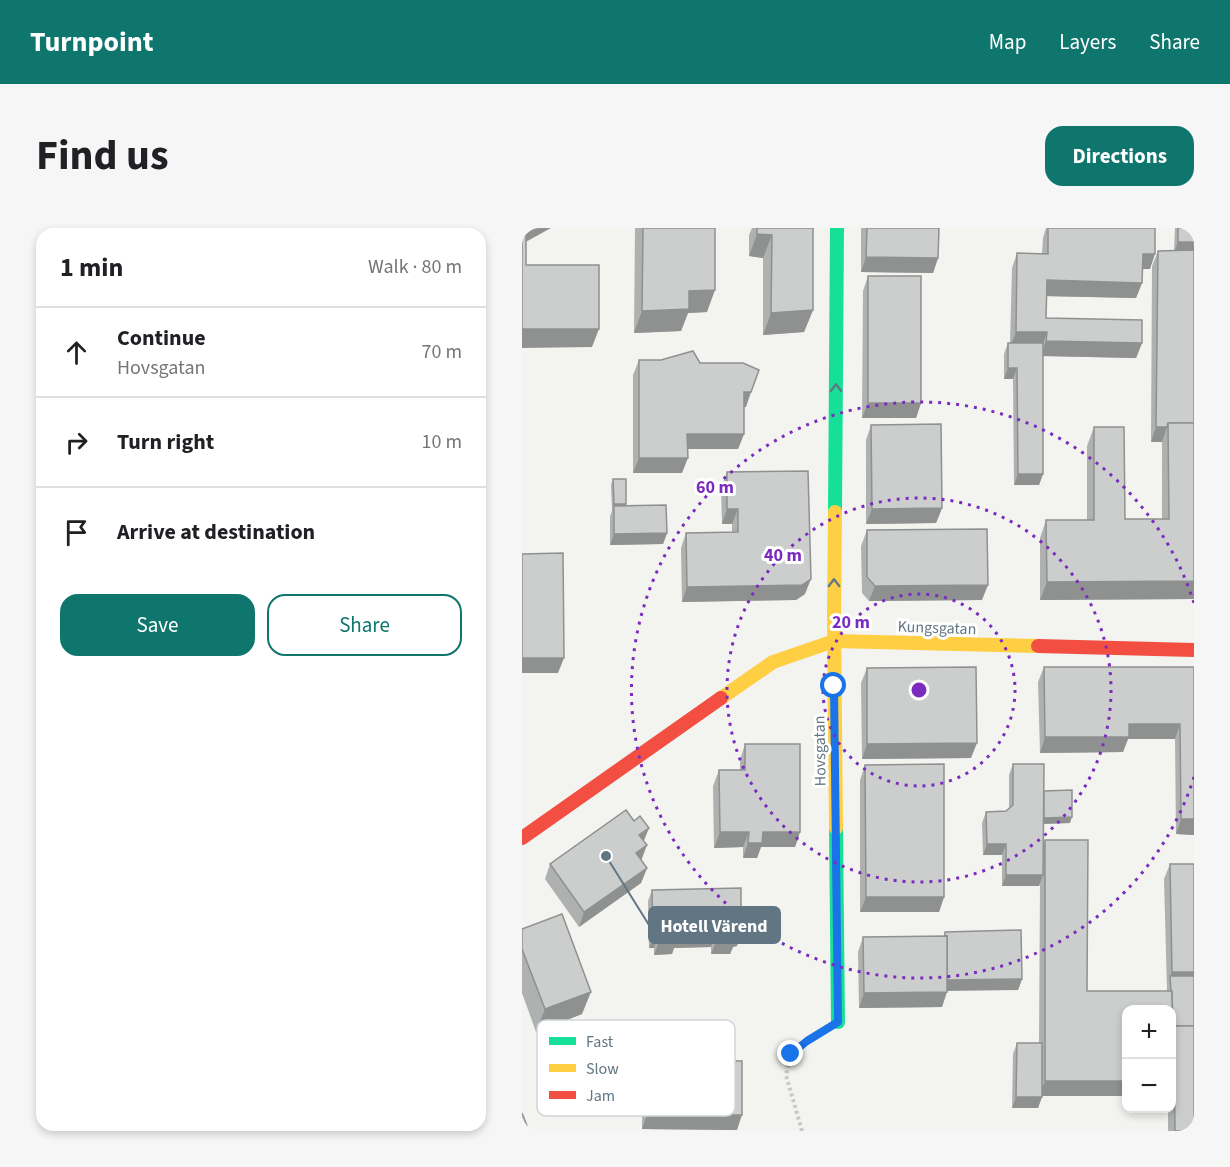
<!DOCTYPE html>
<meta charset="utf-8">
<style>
body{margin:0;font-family:"Source Sans 3",sans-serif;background:#f6f6f6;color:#202124}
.controls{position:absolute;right:18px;bottom:18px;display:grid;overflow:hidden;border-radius:12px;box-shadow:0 3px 9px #0003}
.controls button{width:54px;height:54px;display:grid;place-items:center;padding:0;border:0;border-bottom:2px solid #e0e0e0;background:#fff;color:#202124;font:30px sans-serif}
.stop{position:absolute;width:18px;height:18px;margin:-14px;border:4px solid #1a73e8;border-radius:50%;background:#fff}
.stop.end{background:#1a73e8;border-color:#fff;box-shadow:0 2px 6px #0008}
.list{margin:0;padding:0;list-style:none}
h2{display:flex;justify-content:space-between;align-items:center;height:78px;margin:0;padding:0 24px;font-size:26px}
h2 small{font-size:20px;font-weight:400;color:#757577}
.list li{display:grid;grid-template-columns:39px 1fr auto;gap:18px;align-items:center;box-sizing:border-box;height:90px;padding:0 24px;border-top:2px solid #e0e0e0}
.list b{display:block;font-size:22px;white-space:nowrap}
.list p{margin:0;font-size:20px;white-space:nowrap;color:#757577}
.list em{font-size:20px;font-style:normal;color:#757577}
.actions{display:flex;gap:12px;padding:18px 24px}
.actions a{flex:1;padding:14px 0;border:2px solid #0f766e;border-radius:18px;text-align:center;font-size:21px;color:#0f766e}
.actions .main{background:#0f766e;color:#fff}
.icon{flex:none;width:33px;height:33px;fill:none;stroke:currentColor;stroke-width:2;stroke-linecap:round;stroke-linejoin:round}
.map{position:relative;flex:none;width:672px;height:903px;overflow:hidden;border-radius:18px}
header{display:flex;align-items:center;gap:36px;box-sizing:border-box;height:84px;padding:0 30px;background:#0f766e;color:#fff}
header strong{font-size:28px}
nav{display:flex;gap:33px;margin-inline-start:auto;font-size:21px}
.intro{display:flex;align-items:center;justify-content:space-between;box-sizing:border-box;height:144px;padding:0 36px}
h1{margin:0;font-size:42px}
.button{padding:15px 27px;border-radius:18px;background:#0f766e;color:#fff;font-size:21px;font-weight:700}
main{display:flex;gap:36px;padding:0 36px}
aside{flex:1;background:#fff;border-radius:18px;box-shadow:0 3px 9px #0003}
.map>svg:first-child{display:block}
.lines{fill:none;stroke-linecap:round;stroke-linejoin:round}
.path{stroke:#c8c8c9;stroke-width:4;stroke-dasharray:3 3;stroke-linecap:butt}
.fast{stroke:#16e098;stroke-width:14}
.slow{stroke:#ffcf43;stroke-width:14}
.jam{stroke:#f24e42;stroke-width:14}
.wall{fill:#afb1b1}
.shaded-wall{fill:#8f9090}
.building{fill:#cccece;stroke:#8f9090;stroke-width:1.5}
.oneway{stroke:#5d7a83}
.route{stroke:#1a73e8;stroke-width:8}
.ring{fill:none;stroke:#7b2cbf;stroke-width:3;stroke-dasharray:3 6}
.labels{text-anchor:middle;stroke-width:6;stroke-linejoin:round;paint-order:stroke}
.street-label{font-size:16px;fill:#617582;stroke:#fff}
.key{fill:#fff;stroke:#d0d6da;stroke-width:1.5}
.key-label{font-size:16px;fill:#617582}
.centre{fill:#7b2cbf;stroke:#fff;stroke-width:3}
.ring-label{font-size:18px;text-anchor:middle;font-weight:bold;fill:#7b2cbf;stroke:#fff;stroke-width:6;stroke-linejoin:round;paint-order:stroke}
.leader{fill:none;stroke:#617582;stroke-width:2}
.callout-dot{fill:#617582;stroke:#fff;stroke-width:2}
.callout{fill:#617582;stroke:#617582;stroke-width:2}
.callout-label{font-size:18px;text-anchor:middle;font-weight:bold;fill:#fff}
</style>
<header>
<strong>Turnpoint</strong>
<nav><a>Map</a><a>Layers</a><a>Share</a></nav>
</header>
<div class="intro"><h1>Find us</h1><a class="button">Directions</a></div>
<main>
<aside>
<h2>1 min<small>Walk · 80 m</small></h2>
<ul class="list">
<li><svg class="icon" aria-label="ahead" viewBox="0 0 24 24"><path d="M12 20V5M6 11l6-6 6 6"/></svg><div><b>Continue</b><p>Hovsgatan</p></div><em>70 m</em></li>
<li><svg class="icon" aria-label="right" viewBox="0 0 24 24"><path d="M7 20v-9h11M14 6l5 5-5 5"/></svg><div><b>Turn right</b></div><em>10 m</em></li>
<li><svg class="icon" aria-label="arrive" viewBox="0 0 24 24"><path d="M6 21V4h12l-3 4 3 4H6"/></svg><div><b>Arrive at destination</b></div></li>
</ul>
<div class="actions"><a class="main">Save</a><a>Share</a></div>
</aside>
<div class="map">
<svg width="672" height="903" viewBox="0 0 672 903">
<rect width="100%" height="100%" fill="#f3f3f0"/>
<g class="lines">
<path class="path" d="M 280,903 L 264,847 L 269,826 L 288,810"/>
<g class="fast">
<path d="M 313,284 L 315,0"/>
<path d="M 314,600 L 316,794"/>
</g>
<g class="slow">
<path d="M 313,284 L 312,386 L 314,600"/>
<path d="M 199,470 L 251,434 L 312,413 L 516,418"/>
</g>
<g class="jam">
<path d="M 516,418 L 672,422"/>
<path d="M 0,610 L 199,470"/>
</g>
</g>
<g class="wall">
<path d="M 113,0 L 193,0 L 185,84 L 166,85 L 159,103 L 112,105 Z"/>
<path d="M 230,0 L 291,0 L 291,82 L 282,104 L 241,107 L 241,30 L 227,28 L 227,7 Z"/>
<path d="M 339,0 L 417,0 L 416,30 L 411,45 L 339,44 Z"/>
<path d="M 524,0 L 633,0 L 628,41 L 620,41 L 620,55 L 614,70 L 524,68 L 524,90 L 620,115 L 614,130 L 521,128 L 521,246 L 517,257 L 492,257 L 491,151 L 482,151 L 482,126 L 486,115 L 488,115 L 490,40 L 495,25 L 520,26 L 521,10 Z"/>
<path d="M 653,0 L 672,0 L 672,371 L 518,372 L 518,310 L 524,292 L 565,292 L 565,218 L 572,199 L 603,291 L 640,291 L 640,214 L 629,214 L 630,38 L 636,23 L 652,23 Z"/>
<path d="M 346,48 L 399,175 L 394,190 L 340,190 L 341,63 Z"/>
<path d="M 117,132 L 178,135 L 224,179 L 222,179 L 222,206 L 216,221 L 165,221 L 160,245 L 111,245 L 111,147 Z"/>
<path d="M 349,197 L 420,280 L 414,295 L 344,296 L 344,212 Z"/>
<path d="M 205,244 L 283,366 L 274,372 L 160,374 L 159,320 L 164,305 L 210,304 L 210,296 L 200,296 L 199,259 Z"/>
<path d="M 91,251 L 104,276 L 103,278 L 145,305 L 141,316 L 88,317 L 88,289 L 90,282 L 89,257 Z"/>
<path d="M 345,302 L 460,372 L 347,373 L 340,365 L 339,318 Z"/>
<path d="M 522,439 L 672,439 L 672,607 L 654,606 L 653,511 L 606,511 L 601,524 L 518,525 L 516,454 Z"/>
<path d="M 345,440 L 449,530 L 340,531 L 339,455 Z"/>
<path d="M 223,516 L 278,604 L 273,619 L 239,619 L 235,630 L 221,630 L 221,619 L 192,620 L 191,558 L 197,542 L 218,542 L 218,532 Z"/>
<path d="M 491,536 L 522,563 L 548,595 L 521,596 L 521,617 L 523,612 L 565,763 L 645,763 L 642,651 L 648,636 L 672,903 L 646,903 L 646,880 L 650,880 L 650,782 L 520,868 L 516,880 L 490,880 L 491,826 L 495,815 L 517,815 L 518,656 L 517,658 L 480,658 L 480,627 L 461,627 L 460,595 L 464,584 L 484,583 L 487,581 L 487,547 Z"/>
<path d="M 343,537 L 422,669 L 417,684 L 338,684 L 338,552 Z"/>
<path d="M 122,614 L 119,632 L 125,640 L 119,655 L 57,699 L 23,651 L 28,636 Z"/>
<path d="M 130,662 L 215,718 L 211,719 L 208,726 L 189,726 L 189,719 L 152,720 L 150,726 L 132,727 L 132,720 L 127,720 L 126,673 Z"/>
<path d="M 0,701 L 60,786 L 14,804 L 0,765 Z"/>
<path d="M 423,704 L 500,751 L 496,762 L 425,762 L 420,779 L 337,780 L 336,724 L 341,709 L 422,708 Z"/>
<path d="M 151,821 L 166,832 L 215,902 L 120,901 L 120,847 L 126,832 L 147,832 Z"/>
</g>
<g class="shaded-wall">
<path d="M 4,0 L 29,0 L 0,16 Z"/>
<path d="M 235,6 L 250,7 L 241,30 L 227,28 Z"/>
<path d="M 656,14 L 672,14 L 672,25 L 652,25 Z"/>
<path d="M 621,26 L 633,26 L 628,41 L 615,41 Z"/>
<path d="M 344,29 L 416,30 L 411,45 L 339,44 Z"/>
<path d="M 525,52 L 620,55 L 614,70 L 519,68 Z"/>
<path d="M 193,62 L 185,84 L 166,85 L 159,103 L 112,105 L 120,83 L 167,63 Z"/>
<path d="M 291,82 L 282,104 L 241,107 L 249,85 Z"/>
<path d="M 0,101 L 77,101 L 70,119 L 0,120 Z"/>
<path d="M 494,104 L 525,104 L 520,119 L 488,119 Z"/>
<path d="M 524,113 L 620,115 L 614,130 L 519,128 Z"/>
<path d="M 486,140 L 495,140 L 491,151 L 482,151 Z"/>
<path d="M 222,164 L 229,164 L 224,179 L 216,179 Z"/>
<path d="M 346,175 L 399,175 L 394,190 L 340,190 Z"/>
<path d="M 634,199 L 645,199 L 640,214 L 629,214 Z"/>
<path d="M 165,206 L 222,206 L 216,221 L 160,221 Z"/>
<path d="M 117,230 L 166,230 L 160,245 L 111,245 Z"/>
<path d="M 496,246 L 521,246 L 517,257 L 492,257 Z"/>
<path d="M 92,276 L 104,276 L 102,281 L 92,278 L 90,282 Z"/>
<path d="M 420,280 L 414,295 L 344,296 L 350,281 Z"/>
<path d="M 205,281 L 216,281 L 210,296 L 200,296 Z"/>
<path d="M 145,305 L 141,316 L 88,317 L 92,306 Z"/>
<path d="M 289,351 L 283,366 L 274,372 L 160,374 L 165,359 Z"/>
<path d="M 672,353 L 672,371 L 518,372 L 525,354 Z"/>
<path d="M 466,357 L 460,372 L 347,373 L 353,358 Z"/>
<path d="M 0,430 L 42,430 L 36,445 L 0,445 Z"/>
<path d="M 607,496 L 658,496 L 653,511 L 606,511 L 601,524 L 518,525 L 523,509 Z"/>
<path d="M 455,515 L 449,530 L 340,531 L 345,516 Z"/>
<path d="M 550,589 L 548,595 L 518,596 L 520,590 Z"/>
<path d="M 659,591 L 672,591 L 672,607 L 654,606 Z"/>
<path d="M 127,600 L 121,615 L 117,607 Z"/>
<path d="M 198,604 L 227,604 L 221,619 L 192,620 Z"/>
<path d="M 241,604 L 278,604 L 273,619 L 239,619 L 235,630 L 221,630 L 226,615 Z"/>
<path d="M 465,616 L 484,616 L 480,627 L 461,627 Z"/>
<path d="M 125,617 L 119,633 L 114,625 Z"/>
<path d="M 125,640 L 119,655 L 57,699 L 62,684 Z"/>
<path d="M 484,647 L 521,647 L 517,658 L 480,658 Z"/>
<path d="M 344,669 L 422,669 L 417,684 L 338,684 Z"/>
<path d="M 193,708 L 189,719 L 152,720 L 150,726 L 132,727 L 136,716 L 153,709 Z"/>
<path d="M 212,708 L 219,708 L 215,718 L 211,719 L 208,726 L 189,726 L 193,716 Z"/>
<path d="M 136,709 L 132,720 L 127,720 L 131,710 Z"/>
<path d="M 650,744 L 672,744 L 672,759 L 648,748 Z"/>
<path d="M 500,751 L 496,762 L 420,763 L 424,752 Z"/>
<path d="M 69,764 L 60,786 L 14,804 L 23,781 Z"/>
<path d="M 425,764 L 420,779 L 337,780 L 342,765 Z"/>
<path d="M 523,853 L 604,853 L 604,868 L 517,868 Z"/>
<path d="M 494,869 L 520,869 L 516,880 L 490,880 Z"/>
<path d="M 125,886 L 220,887 L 215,902 L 120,901 Z"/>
</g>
<g class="building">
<path d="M 0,0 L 4,0 L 4,37 L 77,37 L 77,101 L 0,101 Z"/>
<path d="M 121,0 L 193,0 L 193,62 L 167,63 L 167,81 L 120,83 Z"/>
<path d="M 235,0 L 291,0 L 291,82 L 249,85 L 250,7 L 235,6 Z"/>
<path d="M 345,0 L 417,0 L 416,30 L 344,29 Z"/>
<path d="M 526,0 L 633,0 L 633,26 L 621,26 L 620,55 L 525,52 L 524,90 L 620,92 L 620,115 L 524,113 L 525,104 L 494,104 L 495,25 L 526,26 Z"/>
<rect x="656" y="0" width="16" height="14"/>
<path d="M 672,22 L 672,195 L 646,195 L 645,199 L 634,199 L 636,23 Z"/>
<rect x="346" y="48" width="53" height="127"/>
<path d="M 486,115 L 521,115 L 521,246 L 496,246 L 495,140 L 486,140 Z"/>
<path d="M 171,123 L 178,135 L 221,135 L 237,142 L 229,164 L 222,164 L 222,206 L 165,206 L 166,230 L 117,230 L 117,132 L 139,132 Z"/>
<path d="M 646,195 L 672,195 L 672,353 L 525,354 L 524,292 L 572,292 L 572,199 L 602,199 L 603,291 L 647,291 Z"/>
<path d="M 419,196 L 420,280 L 350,281 L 349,197 Z"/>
<path d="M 286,243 L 289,351 L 280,357 L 165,359 L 164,305 L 216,304 L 216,281 L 205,281 L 205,244 Z"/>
<path d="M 91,251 L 104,251 L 104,276 L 92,276 Z"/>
<path d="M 144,277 L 145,305 L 92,306 L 92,278 Z"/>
<path d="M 465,301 L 466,357 L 353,358 L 345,349 L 345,302 Z"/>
<path d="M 41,325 L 42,430 L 0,430 L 0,326 Z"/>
<path d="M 454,439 L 455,515 L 345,516 L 345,440 Z"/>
<path d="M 522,439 L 672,439 L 672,591 L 659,591 L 658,496 L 607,496 L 607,509 L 523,509 Z"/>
<path d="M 223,516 L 278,516 L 278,604 L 241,604 L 240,615 L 226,615 L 227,604 L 198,604 L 197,542 L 223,542 Z"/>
<path d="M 422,536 L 422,669 L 344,669 L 343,537 Z"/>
<path d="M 491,536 L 522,536 L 521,647 L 484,647 L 484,616 L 465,616 L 464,584 L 484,583 L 491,577 Z"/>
<path d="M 550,562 L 550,589 L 522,590 L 522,563 Z"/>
<path d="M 104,582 L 112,593 L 118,588 L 127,600 L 117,607 L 125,617 L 114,625 L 125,640 L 62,684 L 28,636 Z"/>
<path d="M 523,612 L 566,612 L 565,763 L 650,763 L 651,801 L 650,801 L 650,782 L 604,782 L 604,853 L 523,853 Z"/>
<path d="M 648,636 L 672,636 L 672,744 L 650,744 Z"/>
<path d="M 219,660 L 219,708 L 212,708 L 212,715 L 193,716 L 193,708 L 153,709 L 154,715 L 136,716 L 136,709 L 131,710 L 130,662 Z"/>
<path d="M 40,686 L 69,764 L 23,781 L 0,721 L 0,701 Z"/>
<path d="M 499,702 L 500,751 L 425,752 L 425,708 L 423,708 L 423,704 Z"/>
<path d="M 425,708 L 425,764 L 342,765 L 341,709 Z"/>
<path d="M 648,748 L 672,748 L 672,798 L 652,798 L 651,801 L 650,763 L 649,763 Z"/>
<path d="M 652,798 L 672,798 L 672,903 L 653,903 Z"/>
<path d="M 495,815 L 520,815 L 520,869 L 494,869 Z"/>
<path d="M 151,821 L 166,821 L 166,832 L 220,833 L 220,887 L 125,886 L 126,832 L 151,832 Z"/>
<path d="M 0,885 L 7,903 L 0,903 Z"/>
</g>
<defs><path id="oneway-chevron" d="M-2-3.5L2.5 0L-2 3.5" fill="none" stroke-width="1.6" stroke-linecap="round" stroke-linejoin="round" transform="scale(1.5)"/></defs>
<g class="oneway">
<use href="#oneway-chevron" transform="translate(314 160) rotate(-90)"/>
<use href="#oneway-chevron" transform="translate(312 355) rotate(-90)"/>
</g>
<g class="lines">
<path class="route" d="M 269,826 L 285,813 L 316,794 L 312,458"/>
</g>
<g class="ring">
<circle cx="397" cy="462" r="96"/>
<circle cx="397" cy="462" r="192"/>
<path d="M672 549A288 288 0 1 1 672 375"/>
</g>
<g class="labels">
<g class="street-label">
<text transform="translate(415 399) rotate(2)" y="6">Kungsgatan</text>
<text transform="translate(297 523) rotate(-91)" y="6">Hovsgatan</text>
</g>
</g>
<rect x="15" y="792" width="198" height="96" rx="9" class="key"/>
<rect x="27" y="809" width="27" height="8" fill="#16e098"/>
<rect x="27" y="836" width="27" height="8" fill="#ffcf43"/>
<rect x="27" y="863" width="27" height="8" fill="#f24e42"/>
<g class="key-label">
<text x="64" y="819">Fast</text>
<text x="64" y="846">Slow</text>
<text x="64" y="873">Jam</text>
</g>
<circle cx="397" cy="462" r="9" class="centre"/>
<g class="ring-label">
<text x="193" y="265">60 m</text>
<text x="261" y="333">40 m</text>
<text x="329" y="400">20 m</text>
</g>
<path class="leader" d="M84 628L127 697"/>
<circle class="callout-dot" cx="84" cy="628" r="6"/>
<rect class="callout" x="127" y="679" width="131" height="36" rx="6"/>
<g class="callout-label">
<text x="192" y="704">Hotell Värend</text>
</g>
</svg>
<div class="controls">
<button>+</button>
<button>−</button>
</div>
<div class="stop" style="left:312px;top:458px"></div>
<div class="stop end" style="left:269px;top:826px"></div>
</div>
</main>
